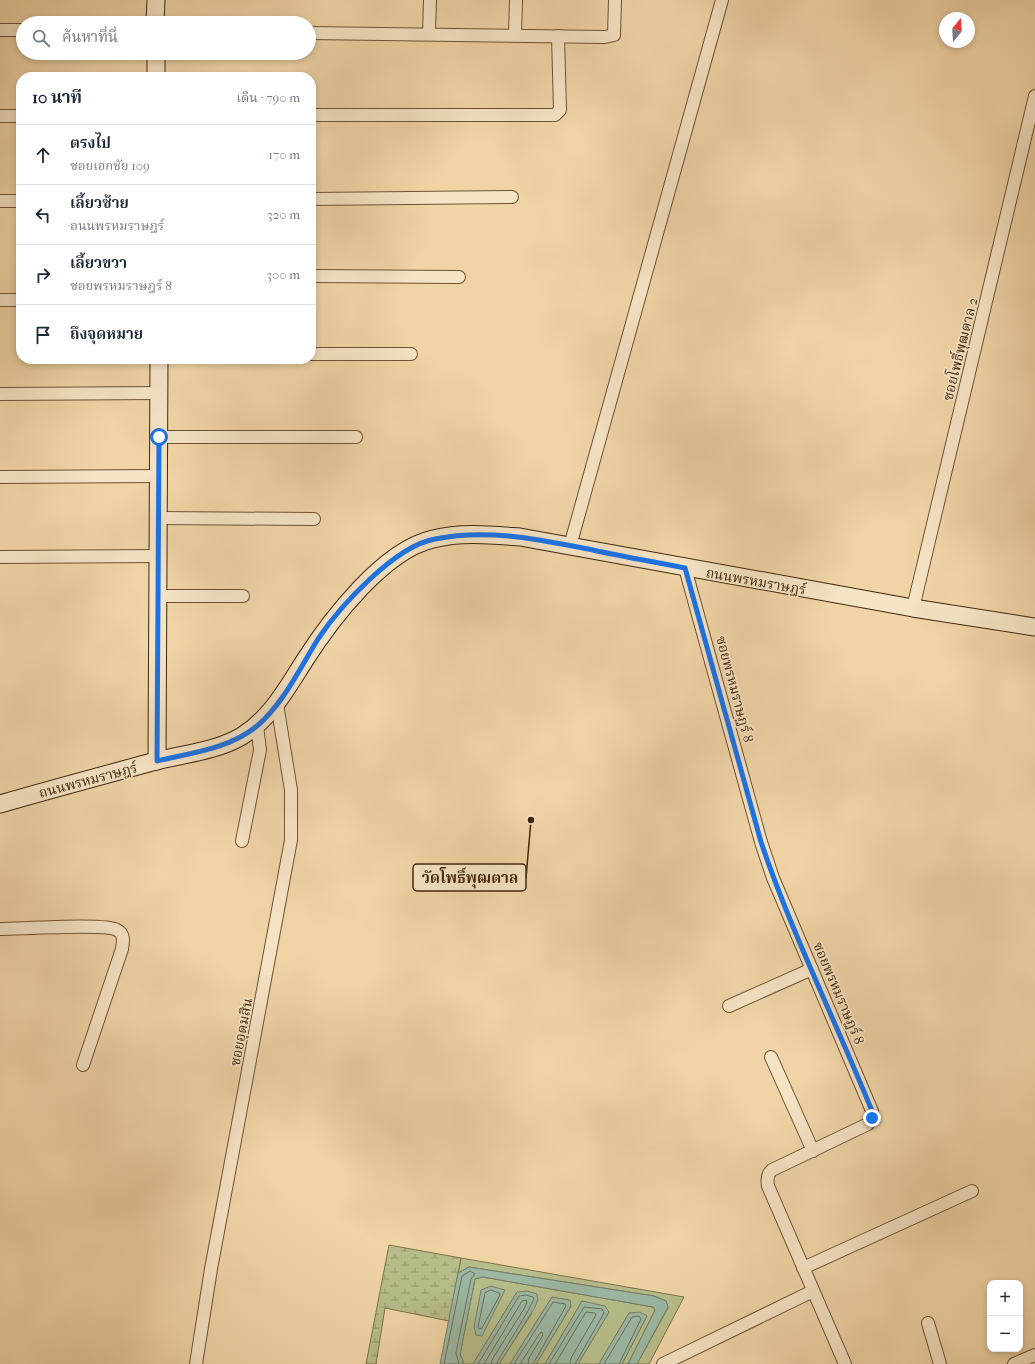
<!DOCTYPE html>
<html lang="th">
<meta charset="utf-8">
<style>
body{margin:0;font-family:"IM FELL French Canon","Noto Serif Thai",serif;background:#f2f2f3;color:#1f2937}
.controls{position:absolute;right:12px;bottom:12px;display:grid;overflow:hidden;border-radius:8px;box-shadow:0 2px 6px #0003}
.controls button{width:36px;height:36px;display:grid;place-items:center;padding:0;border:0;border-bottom:1px solid #e0e1e3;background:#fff;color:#1f2937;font:20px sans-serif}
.compass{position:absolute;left:939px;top:12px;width:36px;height:36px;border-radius:50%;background:#fff;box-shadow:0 2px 6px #0003;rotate:18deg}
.stop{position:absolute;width:12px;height:12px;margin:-9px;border:3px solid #1a73e8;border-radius:50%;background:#fff}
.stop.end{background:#1a73e8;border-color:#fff;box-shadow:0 1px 4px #0008}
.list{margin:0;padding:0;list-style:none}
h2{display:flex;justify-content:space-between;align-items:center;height:52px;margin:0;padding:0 16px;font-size:17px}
h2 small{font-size:13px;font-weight:400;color:#747a83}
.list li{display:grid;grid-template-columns:26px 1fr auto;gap:12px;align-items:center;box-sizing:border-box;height:60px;padding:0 16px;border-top:1px solid #e0e1e3}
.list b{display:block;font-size:15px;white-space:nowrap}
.list p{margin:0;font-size:13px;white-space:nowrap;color:#747a83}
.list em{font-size:13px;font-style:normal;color:#747a83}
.icon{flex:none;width:22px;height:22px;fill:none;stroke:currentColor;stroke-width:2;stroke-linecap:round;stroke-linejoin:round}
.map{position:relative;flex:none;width:1035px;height:1364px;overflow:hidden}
.search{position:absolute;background:#fff;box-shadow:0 2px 6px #0003;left:16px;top:16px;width:300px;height:44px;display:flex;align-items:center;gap:10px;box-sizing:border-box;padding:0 14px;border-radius:22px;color:#747a83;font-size:15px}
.panel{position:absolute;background:#fff;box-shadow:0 2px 6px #0003;left:16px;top:72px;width:300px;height:292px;border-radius:16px}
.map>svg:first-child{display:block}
.green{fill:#b7bd89;stroke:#7c724a}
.wetland{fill:url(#wetland-marsh);stroke:#7c724a}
.water{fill:#9bb8a4;stroke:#777e67}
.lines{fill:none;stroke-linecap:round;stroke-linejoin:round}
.shore{stroke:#6e7058;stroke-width:1}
.street-casing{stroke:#6d5232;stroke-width:14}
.secondary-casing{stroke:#41270c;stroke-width:19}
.street{stroke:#f5e3c5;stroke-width:12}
.secondary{stroke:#f5e3c5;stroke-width:17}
.route{stroke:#1a73e8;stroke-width:5}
.labels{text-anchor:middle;stroke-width:3.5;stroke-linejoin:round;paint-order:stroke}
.street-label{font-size:14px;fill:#41270c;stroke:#f5e3c5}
.leader{fill:none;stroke:#41270c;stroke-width:1.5}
.callout-dot{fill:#41270c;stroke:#f5e3c5;stroke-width:1.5}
.callout{fill:#f5e3c5;stroke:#41270c;stroke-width:1.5}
.callout-label{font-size:15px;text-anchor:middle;font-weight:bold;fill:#41270c}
</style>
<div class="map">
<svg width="1035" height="1364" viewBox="0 0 1035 1364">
<defs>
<pattern id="wetland-marsh" width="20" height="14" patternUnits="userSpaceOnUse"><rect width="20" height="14" fill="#b7bd89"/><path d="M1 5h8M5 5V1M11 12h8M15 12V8" fill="none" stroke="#969a6e"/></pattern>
</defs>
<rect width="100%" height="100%" fill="#f0d4a6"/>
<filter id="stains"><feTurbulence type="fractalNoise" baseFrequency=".005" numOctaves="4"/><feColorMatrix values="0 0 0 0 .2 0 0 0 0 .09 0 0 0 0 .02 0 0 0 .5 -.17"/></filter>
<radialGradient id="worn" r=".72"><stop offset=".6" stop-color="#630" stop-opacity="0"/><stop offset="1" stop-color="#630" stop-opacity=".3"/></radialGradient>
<g class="green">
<path d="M 461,1258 L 684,1297 L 649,1364 L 637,1364 L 668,1308 L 666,1301 L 654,1296 L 469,1267 L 458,1273 Z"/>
<path d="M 483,1277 L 653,1307 L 655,1310 L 628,1364 L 622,1364 L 647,1316 L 629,1313 L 599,1364 L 578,1364 L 609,1312 L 582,1301 L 545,1364 L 536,1364 L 571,1306 L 552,1297 L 510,1364 L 499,1364 L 532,1313 L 517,1292 L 473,1364 L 463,1364 L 463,1361 L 460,1354 L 475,1279 Z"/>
</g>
<path class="wetland" d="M 389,1245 L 461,1258 L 449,1321 L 385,1308 L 376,1364 L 366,1364 Z"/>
<g class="water">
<path d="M 469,1267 L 654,1296 L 666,1301 L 668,1307 L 637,1364 L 628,1364 L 655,1310 L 653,1307 L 483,1277 L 475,1279 L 460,1354 L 463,1361 L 463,1364 L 440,1364 L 458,1273 Z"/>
<path d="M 491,1286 L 505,1290 L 482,1336 L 476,1335 L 474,1327 L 481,1290 Z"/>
<path d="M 527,1291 L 537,1294 L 538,1299 L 535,1307 L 499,1364 L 473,1364 L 517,1292 Z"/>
<path d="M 552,1297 L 570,1300 L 571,1306 L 536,1364 L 510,1364 Z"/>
<path d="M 582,1301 L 605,1306 L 609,1312 L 578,1364 L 545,1364 Z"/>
<path d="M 640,1312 L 647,1316 L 622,1364 L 599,1364 L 629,1313 Z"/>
</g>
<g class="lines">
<g class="shore">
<path d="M 491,1290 L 499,1293 L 500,1295 L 482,1328 L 479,1329 L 478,1327 L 485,1293 Z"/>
<path d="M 444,1364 L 462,1276 L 470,1271 L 475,1274 L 471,1279 L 456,1353 L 459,1364"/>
<path d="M 478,1364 L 519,1296 L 526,1295 L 533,1297 L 534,1299 L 528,1311 L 496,1364"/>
<path d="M 484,1364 L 522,1301 L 526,1300 L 527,1302 L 524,1309 L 493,1358 L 491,1364"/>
<path d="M 514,1364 L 553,1302 L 565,1304 L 566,1306 L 533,1364"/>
<path d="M 520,1364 L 540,1333 L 542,1332 L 543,1335 L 529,1358 L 528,1364"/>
<path d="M 549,1364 L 584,1307 L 602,1309 L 604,1313 L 575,1364"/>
<path d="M 555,1364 L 586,1312 L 595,1313 L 596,1315 L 571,1358 L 570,1364"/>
<path d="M 604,1364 L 632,1317 L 639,1316 L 641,1319 L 619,1364"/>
</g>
<defs>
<g id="street">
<path d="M 0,30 L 23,30"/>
<path d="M 309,33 L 605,37 L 614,35 L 615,0"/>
<path d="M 429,34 L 430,0"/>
<path d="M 515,35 L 516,0"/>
<path d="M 311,115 L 555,115 L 560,110 L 558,36"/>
<path d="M 0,116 L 21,116"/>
<path d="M 311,199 L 512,197"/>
<path d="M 0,201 L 21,201"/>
<path d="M 311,276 L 459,277"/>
<path d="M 0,300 L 21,300"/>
<path d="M 311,354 L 411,354"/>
<path d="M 0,394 L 158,393"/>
<path d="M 159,437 L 356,437"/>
<path d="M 0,477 L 157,476"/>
<path d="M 158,518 L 314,519"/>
<path d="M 570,546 L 722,0"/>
<path d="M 0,557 L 158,556"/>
<path d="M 685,568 L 761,842 L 773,878 L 872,1111 L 872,1118 L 868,1124 L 772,1170 C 767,1174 767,1180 768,1186 L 845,1364"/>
<path d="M 157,596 L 243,596"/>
<path d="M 913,608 L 1035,96"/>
<path d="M 242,841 L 260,750 L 257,726"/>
<path d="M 0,929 C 19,929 106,923 117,930 C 125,934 123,942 122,949 L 83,1065"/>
<path d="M 729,1006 L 812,969"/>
<path d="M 771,1057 L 813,1151"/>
<path d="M 803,1268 L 972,1191"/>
<path d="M 928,1323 L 940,1364"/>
<path d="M 196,1364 L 211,1269 L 291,840 L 291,790 L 277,704"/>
<path d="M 663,1364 L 813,1291"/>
<path d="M 1014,1364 L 1035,1355"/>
</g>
<g id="secondary">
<path d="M 155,23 L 156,0"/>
<path d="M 156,53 L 156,77"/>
<path d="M 157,761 L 159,359"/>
<path d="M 0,804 C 52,789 104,775 156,761 C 184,754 217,751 242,736 C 271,718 287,688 305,660 C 331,619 384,550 433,539 C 462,532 491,535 520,537 L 913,608 L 1035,627"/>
</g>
</defs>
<use href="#street" class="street-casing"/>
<use href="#secondary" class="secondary-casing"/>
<use href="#street" class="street"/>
<use href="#secondary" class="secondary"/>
</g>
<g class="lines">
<path class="route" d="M 159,437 L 157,761 C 191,753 229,749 257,726 C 283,704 300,668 318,639 C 340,606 395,546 435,539 C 488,528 541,540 593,550 C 624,557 655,562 685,568 L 761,842 C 792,934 836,1022 872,1111 L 872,1118"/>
</g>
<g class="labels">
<g class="street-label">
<text transform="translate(960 349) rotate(-76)" y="5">ซอยโพธิ์พุฒตาล 2</text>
<text transform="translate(756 581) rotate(10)" y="5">ถนนพรหมราษฎร์</text>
<text transform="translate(735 689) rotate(75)" y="5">ซอยพรหมราษฎร์ 8</text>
<text transform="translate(88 780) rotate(-15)" y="5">ถนนพรหมราษฎร์</text>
<text transform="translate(839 993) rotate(67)" y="5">ซอยพรหมราษฎร์ 8</text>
<text transform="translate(241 1032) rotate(-79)" y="5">ซอยอุดมสิน</text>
</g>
</g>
<path class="leader" d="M531 820L526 878"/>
<circle class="callout-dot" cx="531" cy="820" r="4"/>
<rect class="callout" x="413" y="864" width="113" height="27" rx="4"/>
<g class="callout-label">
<text x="470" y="883">วัดโพธิ์พุฒตาล</text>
</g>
<rect width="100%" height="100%" filter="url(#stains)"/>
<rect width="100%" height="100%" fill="url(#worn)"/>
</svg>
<div class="controls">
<button>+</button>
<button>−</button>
</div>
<svg class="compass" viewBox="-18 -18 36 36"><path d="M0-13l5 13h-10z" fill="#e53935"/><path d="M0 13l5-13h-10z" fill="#747a83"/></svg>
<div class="stop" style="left:159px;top:437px"></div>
<div class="stop end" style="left:872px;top:1118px"></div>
<div class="search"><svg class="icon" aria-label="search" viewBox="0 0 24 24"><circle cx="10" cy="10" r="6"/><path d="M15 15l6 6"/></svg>ค้นหาที่นี่</div>
<section class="panel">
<h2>10 นาที<small>เดิน · 790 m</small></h2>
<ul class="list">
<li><svg class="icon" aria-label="ahead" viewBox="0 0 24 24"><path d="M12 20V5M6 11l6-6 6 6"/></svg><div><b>ตรงไป</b><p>ซอยเอกชัย 109</p></div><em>170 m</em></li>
<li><svg class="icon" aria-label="left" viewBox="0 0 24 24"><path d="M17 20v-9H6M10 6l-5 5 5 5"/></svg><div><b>เลี้ยวซ้าย</b><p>ถนนพรหมราษฎร์</p></div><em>320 m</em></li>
<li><svg class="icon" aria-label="right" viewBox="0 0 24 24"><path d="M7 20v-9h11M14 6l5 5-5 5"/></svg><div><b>เลี้ยวขวา</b><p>ซอยพรหมราษฎร์ 8</p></div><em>300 m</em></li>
<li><svg class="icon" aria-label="arrive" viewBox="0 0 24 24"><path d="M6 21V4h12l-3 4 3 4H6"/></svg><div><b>ถึงจุดหมาย</b></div></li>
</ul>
</section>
</div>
